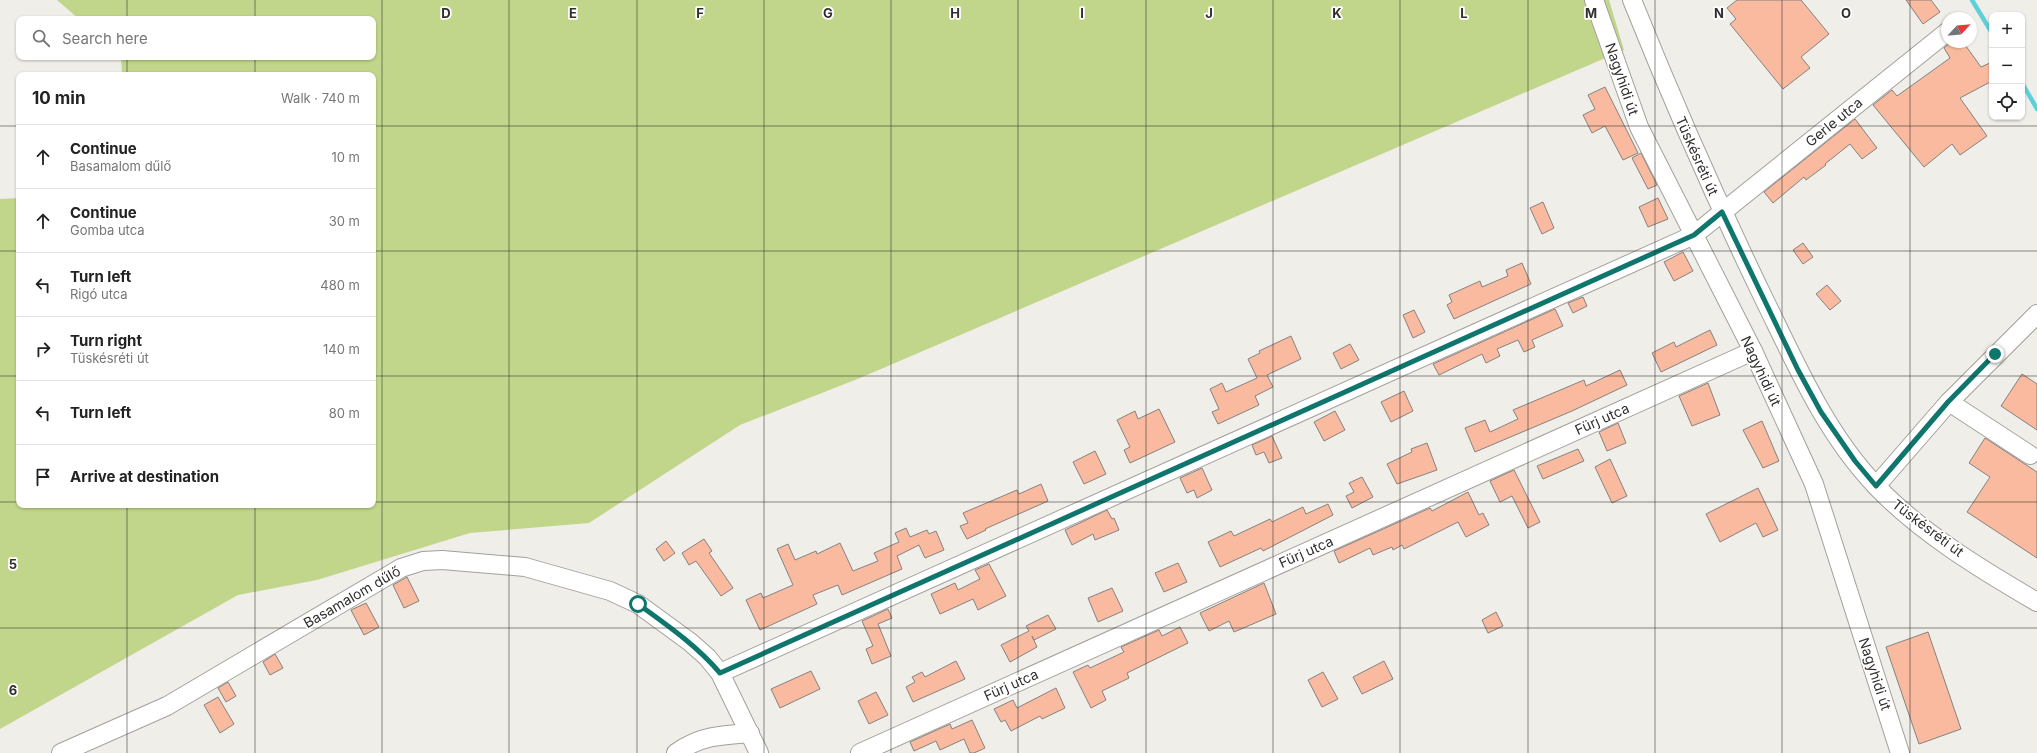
<!DOCTYPE html>
<meta charset="utf-8">
<style>
body{margin:0;font-family:Inter,sans-serif;background:#f6f6f6;color:#222}
.controls{position:absolute;right:12px;top:12px;display:grid;overflow:hidden;border-radius:8px;box-shadow:0 1px 3px #0004}
.controls button{width:36px;height:36px;display:grid;place-items:center;padding:0;border:0;border-bottom:1px solid #e0e0e0;background:#fff;color:#222;font:20px sans-serif}
.compass{position:absolute;left:1941px;top:12px;width:36px;height:36px;border-radius:50%;background:#fff;box-shadow:0 1px 3px #0004;rotate:64deg}
.stop{position:absolute;width:12px;height:12px;margin:-9px;border:3px solid #0f766e;border-radius:50%;background:#fff}
.stop.end{background:#0f766e;border-color:#fff;box-shadow:0 1px 4px #0008}
.list{margin:0;padding:0;list-style:none}
h2{display:flex;justify-content:space-between;align-items:center;height:52px;margin:0;padding:0 16px;font-size:17px}
h2 small{font-size:13px;font-weight:400;color:#767676}
.list li{display:grid;grid-template-columns:26px 1fr auto;gap:12px;align-items:center;box-sizing:border-box;height:64px;padding:0 16px;border-top:1px solid #e0e0e0}
.list b{display:block;font-size:15px;white-space:nowrap}
.list p{margin:0;font-size:13px;white-space:nowrap;color:#767676}
.list em{font-size:13px;font-style:normal;color:#767676}
.icon{flex:none;width:22px;height:22px;fill:none;stroke:currentColor;stroke-width:2;stroke-linecap:round;stroke-linejoin:round}
.map{position:relative;flex:none;width:2037px;height:753px;overflow:hidden}
.search{position:absolute;background:#fff;box-shadow:0 1px 3px #0004;left:16px;top:16px;width:360px;height:44px;display:flex;align-items:center;gap:10px;box-sizing:border-box;padding:0 14px;border-radius:8px;color:#767676;font-size:15px}
.panel{position:absolute;background:#fff;box-shadow:0 1px 3px #0004;left:16px;top:72px;width:360px;height:436px;border-radius:8px}
.map>svg:first-child{display:block}
.green{fill:#c1d68b}
.lines{fill:none;stroke-linecap:round;stroke-linejoin:round}
.stream{stroke:#60d0d8;stroke-width:4.5}
.building{fill:#f9baa0;stroke:#86817f}
.minor-casing{stroke:#a3a09c;stroke-width:20}
.minor{stroke:#fff;stroke-width:18}
.route{stroke:#0f766e;stroke-width:5}
.grid{fill:none;stroke:#31302e;stroke-width:1;stroke-opacity:0.55}
.labels{text-anchor:middle;stroke-width:3.5;stroke-linejoin:round;paint-order:stroke}
.street-label{font-size:14px;fill:#31302e;stroke:#fff}
.grid-label{font-size:13px;text-anchor:middle;font-weight:bold;fill:#31302e;stroke:#fff;stroke-width:3.5;stroke-linejoin:round;paint-order:stroke}
</style>
<div class="map">
<svg width="2037" height="753" viewBox="0 0 2037 753">
<rect width="100%" height="100%" fill="#f0eee9"/>
<path class="green" d="M 57,0 L 1609,0 L 1624,50 L 860,378 L 740,425 L 589,523 L 470,533 L 317,580 L 238,595 L 0,729 L 0,199 L 19,198 L 19,505 L 373,505 L 373,75 L 122,75 L 121,57 L 373,57 L 373,19 L 79,19 Z"/>
<g class="lines">
<g class="stream">
<path d="M 1972,0 L 1992,33"/>
<path d="M 2022,83 L 2037,109"/>
</g>
</g>
<g class="building">
<path d="M 1737,0 L 1801,0 L 1829,34 L 1801,57 L 1810,68 L 1783,89 L 1730,24 L 1736,19 L 1727,8 Z"/>
<path d="M 1906,0 L 1931,0 L 1940,12 L 1923,24 Z"/>
<path d="M 1951,42 L 1963,42 L 1981,67 L 1992,62 L 1992,81 L 1960,98 L 1987,136 L 1960,155 L 1952,144 L 1924,167 L 1873,105 L 1892,90 L 1897,96 L 1950,58 L 1944,48 Z"/>
<path d="M 1605,87 L 1638,153 L 1623,160 L 1605,126 L 1592,133 L 1583,115 L 1595,109 L 1588,95 Z"/>
<path d="M 1855,119 L 1877,148 L 1862,159 L 1850,144 L 1825,164 L 1826,165 L 1806,180 L 1804,177 L 1773,203 L 1764,192 Z"/>
<path d="M 1641,153 L 1657,185 L 1648,189 L 1632,158 Z"/>
<path d="M 1658,198 L 1668,219 L 1648,227 L 1639,207 Z"/>
<path d="M 1543,202 L 1554,228 L 1542,234 L 1530,208 Z"/>
<path d="M 1803,243 L 1813,257 L 1803,264 L 1793,250 Z"/>
<path d="M 1683,252 L 1693,271 L 1674,281 L 1664,262 Z"/>
<path d="M 1522,263 L 1531,284 L 1454,319 L 1447,305 L 1452,302 L 1449,295 L 1480,281 L 1482,287 L 1508,276 L 1506,270 Z"/>
<path d="M 1827,285 L 1841,301 L 1830,310 L 1816,294 Z"/>
<path d="M 1583,297 L 1587,306 L 1573,313 L 1568,303 Z"/>
<path d="M 1555,309 L 1563,326 L 1532,340 L 1535,347 L 1524,352 L 1518,340 L 1497,349 L 1500,356 L 1486,363 L 1482,354 L 1439,375 L 1433,364 Z"/>
<path d="M 1414,310 L 1425,332 L 1413,338 L 1403,315 Z"/>
<path d="M 1710,330 L 1717,345 L 1661,372 L 1652,353 L 1674,342 L 1676,347 Z"/>
<path d="M 1291,336 L 1301,359 L 1267,375 L 1273,387 L 1255,396 L 1259,405 L 1218,424 L 1212,412 L 1219,409 L 1210,389 L 1222,383 L 1226,392 L 1257,378 L 1248,359 L 1260,353 L 1259,351 Z"/>
<path d="M 1350,344 L 1359,360 L 1341,369 L 1333,353 Z"/>
<path d="M 1620,370 L 1627,385 L 1572,411 L 1475,452 L 1465,428 L 1485,420 L 1490,432 L 1518,419 L 1513,410 L 1584,380 L 1586,386 Z"/>
<path d="M 2022,374 L 2037,384 L 2037,430 L 2001,406 Z"/>
<path d="M 1708,383 L 1720,415 L 1692,426 L 1679,396 Z"/>
<path d="M 1404,391 L 1413,411 L 1391,422 L 1381,402 Z"/>
<path d="M 1159,409 L 1175,442 L 1130,463 L 1124,450 L 1130,447 L 1117,420 L 1135,411 L 1138,419 Z"/>
<path d="M 1335,411 L 1345,430 L 1324,441 L 1314,422 Z"/>
<path d="M 1762,421 L 1779,461 L 1763,468 L 1743,430 Z"/>
<path d="M 1618,423 L 1626,443 L 1607,451 L 1599,432 Z"/>
<path d="M 1272,436 L 1282,458 L 1269,463 L 1264,452 L 1256,455 L 1252,445 Z"/>
<path d="M 1985,438 L 2037,472 L 2037,558 L 1967,512 L 1990,477 L 1969,463 Z"/>
<path d="M 1427,443 L 1437,470 L 1397,484 L 1387,464 L 1412,452 L 1411,449 Z"/>
<path d="M 1578,449 L 1584,461 L 1543,479 L 1537,466 Z"/>
<path d="M 1095,451 L 1106,474 L 1084,484 L 1073,462 Z"/>
<path d="M 1610,459 L 1627,496 L 1612,503 L 1595,467 Z"/>
<path d="M 1202,468 L 1212,490 L 1197,498 L 1194,490 L 1187,493 L 1180,478 Z"/>
<path d="M 1514,470 L 1540,522 L 1528,528 L 1512,496 L 1500,502 L 1490,481 Z"/>
<path d="M 1362,477 L 1373,497 L 1352,508 L 1346,496 L 1354,492 L 1349,483 Z"/>
<path d="M 1041,484 L 1048,501 L 985,529 L 986,530 L 967,539 L 960,526 L 968,523 L 963,513 L 1017,490 L 1019,494 Z"/>
<path d="M 1758,488 L 1778,530 L 1763,537 L 1756,523 L 1720,542 L 1706,514 Z"/>
<path d="M 1468,492 L 1479,515 L 1483,513 L 1489,525 L 1466,537 L 1458,522 L 1404,549 L 1402,545 L 1393,550 L 1392,547 L 1373,555 L 1370,548 L 1339,563 L 1334,551 L 1430,508 L 1432,511 Z"/>
<path d="M 1328,504 L 1333,515 L 1263,551 L 1261,548 L 1220,567 L 1208,542 L 1231,531 L 1234,536 L 1270,519 L 1272,522 L 1303,507 L 1306,514 Z"/>
<path d="M 1107,510 L 1112,519 L 1114,518 L 1119,530 L 1095,540 L 1093,534 L 1072,545 L 1065,530 Z"/>
<path d="M 906,528 L 910,537 L 927,530 L 929,534 L 936,531 L 944,550 L 925,558 L 919,545 L 897,556 L 902,569 L 842,595 L 838,585 L 813,595 L 817,604 L 760,630 L 746,600 L 761,593 L 763,598 L 793,585 L 777,549 L 788,544 L 795,560 L 816,551 L 817,554 L 840,543 L 853,571 L 878,561 L 874,553 L 899,542 L 895,533 Z"/>
<path d="M 704,539 L 712,551 L 709,553 L 733,588 L 721,596 L 696,561 L 689,565 L 682,553 Z"/>
<path d="M 666,541 L 675,553 L 664,561 L 656,549 Z"/>
<path d="M 1178,563 L 1187,582 L 1164,592 L 1155,573 Z"/>
<path d="M 989,564 L 1006,596 L 978,610 L 973,599 L 940,614 L 931,594 L 955,583 L 958,590 L 980,579 L 975,570 Z"/>
<path d="M 407,577 L 419,601 L 404,608 L 393,585 Z"/>
<path d="M 1264,583 L 1276,614 L 1234,632 L 1229,621 L 1209,631 L 1200,613 Z"/>
<path d="M 1112,588 L 1123,611 L 1098,622 L 1088,598 Z"/>
<path d="M 366,603 L 379,627 L 364,635 L 351,610 Z"/>
<path d="M 888,609 L 892,618 L 878,624 L 891,656 L 872,664 L 866,649 L 873,646 L 862,621 Z"/>
<path d="M 1496,612 L 1503,626 L 1488,633 L 1482,620 Z"/>
<path d="M 1048,615 L 1056,629 L 1034,640 L 1032,636 L 1037,647 L 1010,662 L 1001,645 L 1029,631 L 1026,626 Z"/>
<path d="M 1180,627 L 1188,643 L 1127,673 L 1129,678 L 1102,691 L 1106,700 L 1091,708 L 1073,672 L 1088,665 L 1090,668 L 1124,652 L 1121,647 L 1159,630 L 1162,636 Z"/>
<path d="M 1928,632 L 1961,729 L 1919,744 L 1886,647 Z"/>
<path d="M 275,654 L 283,668 L 270,675 L 263,662 Z"/>
<path d="M 956,661 L 965,679 L 913,702 L 906,687 L 915,682 L 912,677 L 922,672 L 925,677 Z"/>
<path d="M 1384,661 L 1393,679 L 1362,694 L 1353,677 Z"/>
<path d="M 811,671 L 820,689 L 780,708 L 771,689 Z"/>
<path d="M 1323,672 L 1338,699 L 1322,707 L 1308,680 Z"/>
<path d="M 228,682 L 236,696 L 226,702 L 218,688 Z"/>
<path d="M 1056,688 L 1065,708 L 1042,719 L 1040,716 L 1011,731 L 1005,720 L 1001,722 L 994,709 L 1013,700 L 1017,708 Z"/>
<path d="M 876,692 L 888,715 L 869,724 L 858,701 Z"/>
<path d="M 218,697 L 234,724 L 220,733 L 204,705 Z"/>
<path d="M 972,720 L 985,748 L 974,753 L 970,753 L 964,739 L 940,750 L 936,741 L 914,751 L 910,742 L 950,724 L 952,729 Z"/>
</g>
<g class="lines">
<defs>
<g id="minor">
<path d="M 1594,0 L 1639,127 L 1753,351 L 1814,484 L 1900,753"/>
<path d="M 1632,0 C 1673,102 1717,202 1765,301 C 1797,366 1826,434 1877,487 C 1921,533 1982,570 2037,602"/>
<path d="M 1949,402 L 2037,314"/>
<path d="M 1876,486 L 1949,402 L 2030,455"/>
<path d="M 720,673 L 1694,235 L 1947,32"/>
<path d="M 61,753 L 167,706 L 401,568 L 423,561 L 442,560 L 525,567 L 610,591 L 638,604 L 690,642 L 707,657 L 720,673 L 759,753"/>
<path d="M 676,753 C 700,736 721,735 750,733"/>
<path d="M 860,753 L 1753,351"/>
</g>
</defs>
<use href="#minor" class="minor-casing"/>
<use href="#minor" class="minor"/>
</g>
<g class="lines">
<path class="route" d="M 638,604 C 667,625 696,645 720,673 L 1694,235 L 1722,212 L 1798,370 L 1821,412 L 1855,461 L 1876,486 L 1948,402 L 1995,354"/>
</g>
<path class="grid" d="M 127,0 L 127,19M 255,0 L 255,19M 382,0 L 382,753M 509,0 L 509,753M 637,0 L 637,753M 764,0 L 764,753M 891,0 L 891,753M 1018,0 L 1018,753M 1146,0 L 1146,753M 1273,0 L 1273,753M 1400,0 L 1400,753M 1528,0 L 1528,753M 1655,0 L 1655,753M 1782,0 L 1782,753M 1910,0 L 1910,753M 127,57 L 127,75M 255,57 L 255,75M 0,126 L 19,126M 373,126 L 2037,126M 0,251 L 19,251M 373,251 L 2037,251M 0,376 L 19,376M 373,376 L 2037,376M 0,502 L 19,502M 373,502 L 2037,502M 127,505 L 127,753M 255,505 L 255,753M 0,628 L 2037,628"/>
<g class="labels">
<g class="street-label">
<text transform="translate(1622 79) rotate(71)" y="5">Nagyhidi út</text>
<text transform="translate(1834 122) rotate(-39)" y="5">Gerle utca</text>
<text transform="translate(1697 156) rotate(66)" y="5">Tüskésréti út</text>
<text transform="translate(1761 371) rotate(65)" y="5">Nagyhidi út</text>
<text transform="translate(1602 419) rotate(-24)" y="5">Fürj utca</text>
<text transform="translate(1928 528) rotate(37)" y="5">Tüskésréti út</text>
<text transform="translate(1306 552) rotate(-24)" y="5">Fürj utca</text>
<text transform="translate(352 597) rotate(-30)" y="5">Basamalom dűlő</text>
<text transform="translate(1875 674) rotate(72)" y="5">Nagyhidi út</text>
<text transform="translate(1011 685) rotate(-24)" y="5">Fürj utca</text>
</g>
</g>
<g class="grid-label">
<text x="446" y="18">D</text>
<text x="573" y="18">E</text>
<text x="700" y="18">F</text>
<text x="828" y="18">G</text>
<text x="955" y="18">H</text>
<text x="1082" y="18">I</text>
<text x="1209" y="18">J</text>
<text x="1337" y="18">K</text>
<text x="1464" y="18">L</text>
<text x="1591" y="18">M</text>
<text x="1719" y="18">N</text>
<text x="1846" y="18">O</text>
<text x="13" y="569">5</text>
<text x="13" y="695">6</text>
</g>
</svg>
<div class="controls">
<button>+</button>
<button>−</button>
<button><svg class="icon" aria-label="locate" viewBox="0 0 24 24"><circle cx="12" cy="12" r="6"/><path d="M12 2v4M12 18v4M2 12h4M18 12h4"/></svg></button>
</div>
<svg class="compass" viewBox="-18 -18 36 36"><path d="M0-13l5 13h-10z" fill="#e53935"/><path d="M0 13l5-13h-10z" fill="#767676"/></svg>
<div class="stop" style="left:638px;top:604px"></div>
<div class="stop end" style="left:1995px;top:354px"></div>
<div class="search"><svg class="icon" aria-label="search" viewBox="0 0 24 24"><circle cx="10" cy="10" r="6"/><path d="M15 15l6 6"/></svg>Search here</div>
<section class="panel">
<h2>10 min<small>Walk · 740 m</small></h2>
<ul class="list">
<li><svg class="icon" aria-label="ahead" viewBox="0 0 24 24"><path d="M12 20V5M6 11l6-6 6 6"/></svg><div><b>Continue</b><p>Basamalom dűlő</p></div><em>10 m</em></li>
<li><svg class="icon" aria-label="ahead" viewBox="0 0 24 24"><path d="M12 20V5M6 11l6-6 6 6"/></svg><div><b>Continue</b><p>Gomba utca</p></div><em>30 m</em></li>
<li><svg class="icon" aria-label="left" viewBox="0 0 24 24"><path d="M17 20v-9H6M10 6l-5 5 5 5"/></svg><div><b>Turn left</b><p>Rigó utca</p></div><em>480 m</em></li>
<li><svg class="icon" aria-label="right" viewBox="0 0 24 24"><path d="M7 20v-9h11M14 6l5 5-5 5"/></svg><div><b>Turn right</b><p>Tüskésréti út</p></div><em>140 m</em></li>
<li><svg class="icon" aria-label="left" viewBox="0 0 24 24"><path d="M17 20v-9H6M10 6l-5 5 5 5"/></svg><div><b>Turn left</b></div><em>80 m</em></li>
<li><svg class="icon" aria-label="arrive" viewBox="0 0 24 24"><path d="M6 21V4h12l-3 4 3 4H6"/></svg><div><b>Arrive at destination</b></div></li>
</ul>
</section>
</div>
